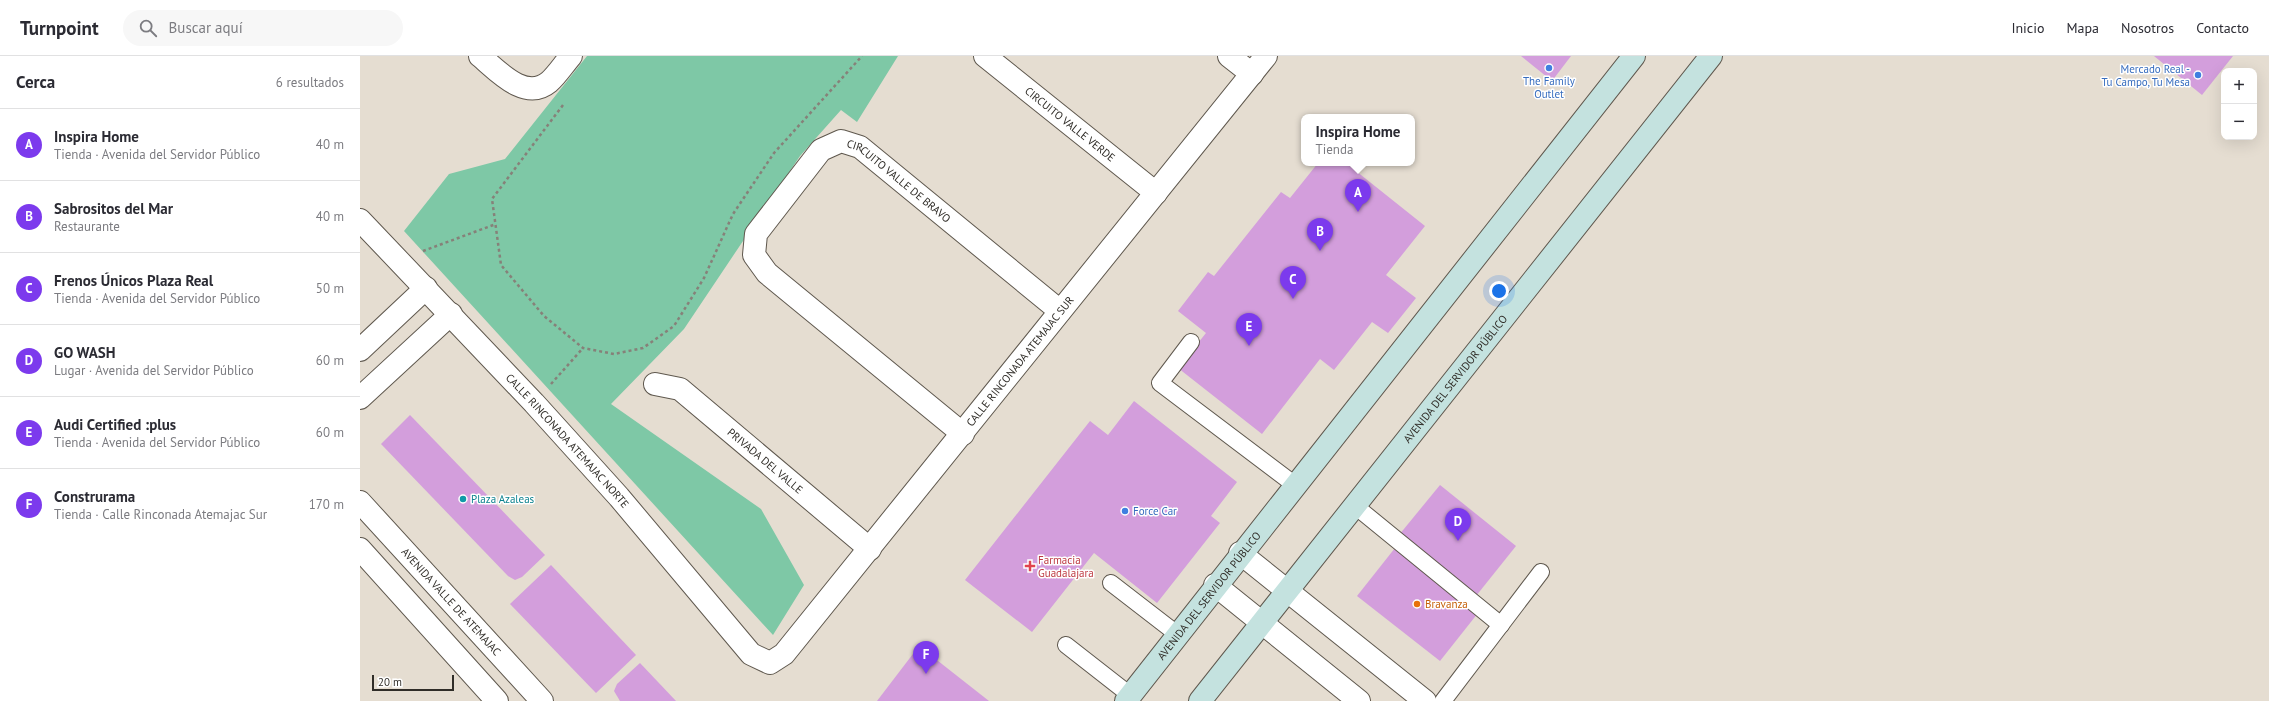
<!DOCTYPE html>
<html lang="es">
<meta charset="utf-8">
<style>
body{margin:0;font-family:"PT Sans",sans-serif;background:#f7f7f7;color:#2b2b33}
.controls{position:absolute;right:12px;top:12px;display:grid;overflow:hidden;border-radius:8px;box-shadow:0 4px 16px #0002}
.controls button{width:36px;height:36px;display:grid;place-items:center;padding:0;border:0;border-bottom:1px solid #e1e1e2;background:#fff;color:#2b2b33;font:20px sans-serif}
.scale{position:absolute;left:12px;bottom:10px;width:82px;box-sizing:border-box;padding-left:4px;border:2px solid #302d28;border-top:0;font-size:11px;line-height:14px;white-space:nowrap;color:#302d28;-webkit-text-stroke:3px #fff;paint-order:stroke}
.you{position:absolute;left:1139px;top:235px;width:14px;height:14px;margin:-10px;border:3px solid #fff;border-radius:50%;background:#1a73e8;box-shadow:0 0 0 6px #1a73e833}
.badge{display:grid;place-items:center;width:26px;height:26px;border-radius:50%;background:#7c3aed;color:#fff;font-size:13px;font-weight:700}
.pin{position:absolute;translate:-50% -33px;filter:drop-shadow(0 1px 2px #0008)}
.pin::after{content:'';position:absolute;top:21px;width:14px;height:12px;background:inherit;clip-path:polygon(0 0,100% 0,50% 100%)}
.popup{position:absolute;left:941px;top:58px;width:114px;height:52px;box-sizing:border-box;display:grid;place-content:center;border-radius:8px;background:#fff;filter:drop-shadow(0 1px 3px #0005);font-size:13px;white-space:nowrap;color:#7c7c81}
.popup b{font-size:15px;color:#2b2b33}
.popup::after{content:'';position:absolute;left:50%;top:100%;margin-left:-8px;border:8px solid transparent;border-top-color:#fff}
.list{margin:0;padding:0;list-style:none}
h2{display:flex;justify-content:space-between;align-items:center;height:52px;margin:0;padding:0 16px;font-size:17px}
h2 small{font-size:13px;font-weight:400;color:#7c7c81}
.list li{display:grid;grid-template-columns:26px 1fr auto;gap:12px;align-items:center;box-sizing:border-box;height:72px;padding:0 16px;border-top:1px solid #e1e1e2}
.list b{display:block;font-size:15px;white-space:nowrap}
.list p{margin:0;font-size:13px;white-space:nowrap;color:#7c7c81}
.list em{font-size:13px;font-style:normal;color:#7c7c81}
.icon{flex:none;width:22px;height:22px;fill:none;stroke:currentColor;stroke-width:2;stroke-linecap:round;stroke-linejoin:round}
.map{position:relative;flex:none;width:1909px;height:645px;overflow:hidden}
header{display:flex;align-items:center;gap:24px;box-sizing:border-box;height:56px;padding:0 20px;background:#fff;border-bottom:1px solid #e1e1e2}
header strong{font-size:19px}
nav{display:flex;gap:22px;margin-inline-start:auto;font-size:14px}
.search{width:280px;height:36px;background:#f7f7f7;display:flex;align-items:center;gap:10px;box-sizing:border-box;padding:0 14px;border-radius:22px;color:#7c7c81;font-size:15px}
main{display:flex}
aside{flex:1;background:#fff}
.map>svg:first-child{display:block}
.green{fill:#7ec8a6}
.building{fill:#d39edc}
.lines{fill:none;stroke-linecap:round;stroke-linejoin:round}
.lane-casing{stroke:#5f584e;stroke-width:18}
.street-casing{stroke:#5f584e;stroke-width:24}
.secondary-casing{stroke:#5f584e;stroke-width:24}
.path{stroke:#868179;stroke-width:2.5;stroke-dasharray:3 3;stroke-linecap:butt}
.lane{stroke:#fff;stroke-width:16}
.street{stroke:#fff;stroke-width:22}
.secondary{stroke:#c4e2df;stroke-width:22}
.shop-dot{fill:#3f7fe0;stroke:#fff;stroke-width:1.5}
.culture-dot{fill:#0f9aa8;stroke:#fff;stroke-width:1.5}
.health-dot{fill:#e0444e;stroke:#fff;stroke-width:1.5}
.food-dot{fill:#e8710a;stroke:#fff;stroke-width:1.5}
.labels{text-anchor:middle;stroke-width:3;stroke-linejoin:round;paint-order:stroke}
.shop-label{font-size:11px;fill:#366cbe;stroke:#fff;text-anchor:end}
.street-label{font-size:11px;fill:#302d28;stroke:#fff}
.culture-label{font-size:11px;fill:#0d838f;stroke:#fff;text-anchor:start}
.health-label{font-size:11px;fill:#be3a42;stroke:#fff;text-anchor:start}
.food-label{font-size:11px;fill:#c56008;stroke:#fff;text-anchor:start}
</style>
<header>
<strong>Turnpoint</strong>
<div class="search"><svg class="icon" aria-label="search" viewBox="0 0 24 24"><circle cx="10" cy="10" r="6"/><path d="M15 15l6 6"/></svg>Buscar aquí</div>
<nav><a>Inicio</a><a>Mapa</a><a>Nosotros</a><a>Contacto</a></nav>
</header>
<main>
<aside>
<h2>Cerca<small>6 resultados</small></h2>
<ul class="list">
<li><span class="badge">A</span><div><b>Inspira Home</b><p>Tienda · Avenida del Servidor Público</p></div><em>40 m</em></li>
<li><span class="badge">B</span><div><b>Sabrositos del Mar</b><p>Restaurante</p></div><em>40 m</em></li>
<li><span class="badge">C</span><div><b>Frenos Únicos Plaza Real</b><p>Tienda · Avenida del Servidor Público</p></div><em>50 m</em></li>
<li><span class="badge">D</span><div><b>GO WASH</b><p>Lugar · Avenida del Servidor Público</p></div><em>60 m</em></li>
<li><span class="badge">E</span><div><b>Audi Certified :plus</b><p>Tienda · Avenida del Servidor Público</p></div><em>60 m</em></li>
<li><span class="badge">F</span><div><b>Construrama</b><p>Tienda · Calle Rinconada Atemajac Sur</p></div><em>170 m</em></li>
</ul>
</aside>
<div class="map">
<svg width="1909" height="645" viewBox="0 0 1909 645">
<rect width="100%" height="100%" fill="#e5ddd1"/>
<path class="green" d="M 227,0 L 538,0 L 497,66 L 481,54 L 440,100 L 324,273 L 251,348 L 401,453 L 444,529 L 413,579 L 44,175 L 89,118 L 145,103 Z"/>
<g class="building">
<path d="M 1161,0 L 1211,0 L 1192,25 Z"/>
<path d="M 1794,0 L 1873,0 L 1842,39 Z"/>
<path d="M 958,107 L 986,107 L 1065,170 L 1026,219 L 1056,242 L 1028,277 L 1012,266 L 974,314 L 960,303 L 902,378 L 818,312 L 846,277 L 818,255 L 848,216 L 854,220 L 921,136 L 930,142 Z"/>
<path d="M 774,345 L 877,426 L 851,460 L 860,467 L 797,547 L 734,497 L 672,576 L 605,524 L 730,365 L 748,379 Z"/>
<path d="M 50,359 L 185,499 L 162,521 L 155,524 L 148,520 L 21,388 Z"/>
<path d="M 1080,429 L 1156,490 L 1116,540 L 1039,479 Z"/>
<path d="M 1035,492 L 1118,557 L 1080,605 L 997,540 Z"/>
<path d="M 191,509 L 276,599 L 236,637 L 150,548 Z"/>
<path d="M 559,590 L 629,645 L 517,645 Z"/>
<path d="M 280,607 L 316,645 L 260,645 L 254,635 L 257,628 Z"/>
</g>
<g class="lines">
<defs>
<g id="lane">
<path d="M 831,286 L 800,327 L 935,429"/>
<path d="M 994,449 L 1141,569"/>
<path d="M 751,527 L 817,578"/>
<path d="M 706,589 L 770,639"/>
<path d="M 1083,645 L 1181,516"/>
</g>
<g id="street">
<path d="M 120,0 C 137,14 165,46 189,26 C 197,19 204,8 211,0"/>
<path id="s1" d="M 625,0 L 796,137"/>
<path d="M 869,0 L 892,18"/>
<path id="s2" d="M 0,164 L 174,347 L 259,441 L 391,598 L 410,607 L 424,598 L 906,0"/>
<path d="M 0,294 L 66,232"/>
<path id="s3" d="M 295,328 L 320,333 L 510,493"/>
<path d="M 0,342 L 91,258"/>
<path id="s4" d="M 603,378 L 407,217 L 394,199 L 396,178 L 461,94 L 481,85 L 500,91 L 700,255"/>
<path id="s5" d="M 0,446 L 182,645"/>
<path d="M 0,493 L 137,645"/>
<path d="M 880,497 L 1065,645"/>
<path d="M 855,529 L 999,645"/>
</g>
<g id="secondary">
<path id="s6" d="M 766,645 L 1274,0"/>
<path id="s7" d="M 840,645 L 1351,0"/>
</g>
</defs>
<use href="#lane" class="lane-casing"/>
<use href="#street" class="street-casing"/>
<use href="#secondary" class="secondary-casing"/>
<g class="path">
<path d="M 203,49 L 132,143 L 141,209 L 184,260 L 223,292 L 254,298 L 283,292 L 314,270 L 344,222 L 373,158 L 414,97 L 502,0"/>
<path d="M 63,195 L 136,168"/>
<path d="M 191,328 L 223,292"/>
</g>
<use href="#lane" class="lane"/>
<use href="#street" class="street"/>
<use href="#secondary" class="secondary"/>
</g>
<g class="shop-dot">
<circle cx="1189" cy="12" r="4"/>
<circle cx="1838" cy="19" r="4"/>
<circle cx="765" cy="455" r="4"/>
</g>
<circle class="culture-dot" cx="103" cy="443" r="4"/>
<path class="health-dot" d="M668 504h4v4h4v4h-4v4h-4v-4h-4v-4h4z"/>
<circle class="food-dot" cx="1057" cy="548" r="4"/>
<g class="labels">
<g class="shop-label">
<text x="1830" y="17">Mercado Real -<tspan x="1830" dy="13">Tu Campo, Tu Mesa</tspan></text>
<text x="1189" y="29" text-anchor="middle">The Family<tspan x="1189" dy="13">Outlet</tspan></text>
<text x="773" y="459" text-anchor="start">Force Car</text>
</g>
<g class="street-label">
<text dy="4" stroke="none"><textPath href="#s1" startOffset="109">CIRCUITO VALLE VERDE</textPath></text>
<text dy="4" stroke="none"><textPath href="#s4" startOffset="496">CIRCUITO VALLE DE BRAVO</textPath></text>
<text dy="4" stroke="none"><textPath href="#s2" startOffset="998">CALLE RINCONADA ATEMAJAC SUR</textPath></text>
<text dy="4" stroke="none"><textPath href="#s7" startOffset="411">AVENIDA DEL SERVIDOR PÚBLICO</textPath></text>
<text dy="4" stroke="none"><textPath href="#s2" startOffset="303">CALLE RINCONADA ATEMAJAC NORTE</textPath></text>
<text dy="4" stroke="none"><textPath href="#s3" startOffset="137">PRIVADA DEL VALLE</textPath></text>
<text dy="4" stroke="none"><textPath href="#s6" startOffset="134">AVENIDA DEL SERVIDOR PÚBLICO</textPath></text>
<text dy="4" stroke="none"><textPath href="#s5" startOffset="135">AVENIDA VALLE DE ATEMAJAC</textPath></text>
</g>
<g class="culture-label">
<text x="111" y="447">Plaza Azaleas</text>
</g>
<g class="health-label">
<text x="678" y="508">Farmacia<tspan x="678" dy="13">Guadalajara</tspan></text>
</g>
<g class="food-label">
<text x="1065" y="552">Bravanza</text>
</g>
</g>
</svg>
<div class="controls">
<button>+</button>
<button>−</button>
</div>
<div class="scale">20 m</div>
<div class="you"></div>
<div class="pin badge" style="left:998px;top:156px">A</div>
<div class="popup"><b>Inspira Home</b>Tienda</div>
<div class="pin badge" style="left:960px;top:195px">B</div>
<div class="pin badge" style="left:933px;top:243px">C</div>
<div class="pin badge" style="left:1098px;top:485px">D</div>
<div class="pin badge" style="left:889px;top:290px">E</div>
<div class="pin badge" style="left:566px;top:618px">F</div>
</div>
</main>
